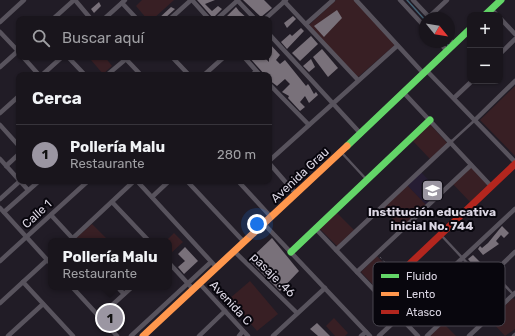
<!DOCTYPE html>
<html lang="es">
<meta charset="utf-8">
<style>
body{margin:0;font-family:Rubik,sans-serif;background:#221e25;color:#f1f3f6}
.controls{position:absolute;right:12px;top:12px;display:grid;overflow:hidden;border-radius:8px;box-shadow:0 1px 3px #0004}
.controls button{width:36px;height:36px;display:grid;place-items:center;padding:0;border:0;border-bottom:1px solid #37343b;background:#19151c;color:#f1f3f6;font:20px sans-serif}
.compass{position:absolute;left:419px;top:12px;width:36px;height:36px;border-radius:50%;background:#19151c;box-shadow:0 1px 3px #0004;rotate:120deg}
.you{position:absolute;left:257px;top:224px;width:14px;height:14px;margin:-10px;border:3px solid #fff;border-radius:50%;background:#1a73e8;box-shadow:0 0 0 6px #1a73e833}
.badge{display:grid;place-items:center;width:26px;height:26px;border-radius:50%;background:#9b96a2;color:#111;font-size:13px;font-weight:700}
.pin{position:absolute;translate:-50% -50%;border:2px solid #fff;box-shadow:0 1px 4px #0006}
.popup{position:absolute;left:48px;top:238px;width:124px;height:52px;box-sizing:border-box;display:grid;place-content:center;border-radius:8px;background:#19151c;filter:drop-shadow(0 1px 3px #0005);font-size:13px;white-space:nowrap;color:#9f9fa3}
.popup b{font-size:15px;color:#f1f3f6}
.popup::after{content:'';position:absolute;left:50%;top:100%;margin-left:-8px;border:8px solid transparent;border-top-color:#19151c}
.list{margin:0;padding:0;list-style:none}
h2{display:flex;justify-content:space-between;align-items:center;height:52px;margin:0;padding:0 16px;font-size:17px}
h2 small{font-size:13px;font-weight:400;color:#9f9fa3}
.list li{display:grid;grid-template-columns:26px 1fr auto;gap:12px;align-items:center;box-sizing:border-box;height:60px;padding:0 16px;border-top:1px solid #37343b}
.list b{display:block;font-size:15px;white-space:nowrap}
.list p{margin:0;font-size:13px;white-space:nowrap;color:#9f9fa3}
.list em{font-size:13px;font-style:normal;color:#9f9fa3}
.icon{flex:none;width:22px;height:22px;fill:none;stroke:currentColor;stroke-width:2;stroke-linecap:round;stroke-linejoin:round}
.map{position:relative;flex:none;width:515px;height:336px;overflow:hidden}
.search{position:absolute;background:#19151c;box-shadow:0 1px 3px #0004;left:16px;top:16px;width:256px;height:44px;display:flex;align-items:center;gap:10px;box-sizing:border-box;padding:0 14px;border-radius:8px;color:#9f9fa3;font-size:15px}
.panel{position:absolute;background:#19151c;box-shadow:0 1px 3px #0004;left:16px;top:72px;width:256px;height:112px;border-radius:8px}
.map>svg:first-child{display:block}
.built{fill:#261d33}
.green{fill:#381f24}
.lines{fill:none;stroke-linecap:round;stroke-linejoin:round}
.stream{stroke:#446375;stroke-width:1.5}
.building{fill:#79717a}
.path{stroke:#5b5860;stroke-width:1;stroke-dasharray:2 3;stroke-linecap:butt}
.lane{stroke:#58535d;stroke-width:2.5}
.street{stroke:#58535d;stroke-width:4.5}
.fast{stroke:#63d668;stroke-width:7}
.slow{stroke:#ff974d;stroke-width:7}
.jam{stroke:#b3261e;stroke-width:7}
.labels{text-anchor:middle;stroke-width:4;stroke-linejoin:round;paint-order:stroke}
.street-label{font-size:12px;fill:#dcd7e4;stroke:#08060d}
.poi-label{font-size:12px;font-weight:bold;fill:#dcd7e4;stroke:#08060d}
.key{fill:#08060d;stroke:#48454e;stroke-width:1}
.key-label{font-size:11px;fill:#dcd7e4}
</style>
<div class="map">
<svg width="515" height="336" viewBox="0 0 515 336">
<rect width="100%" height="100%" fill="#211c26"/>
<path class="built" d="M 421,172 L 441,193 L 427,206 L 407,185 Z"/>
<g class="green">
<path d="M 142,0 L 174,0 L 153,19 L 147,19 L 136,6 Z"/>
<path d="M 336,0 L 354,0 L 396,44 L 357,78 L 309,25 Z"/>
<path d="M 94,57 L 105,57 L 112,66 L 103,74 L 91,60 Z"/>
<path d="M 515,86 L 515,156 L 480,120 Z"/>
<path d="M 429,123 L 447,143 L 430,159 L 412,140 Z"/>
<path d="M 471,167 L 489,186 L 471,203 L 453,184 Z"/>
<path d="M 407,185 L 427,206 L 402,228 L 382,209 Z"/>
<path d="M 336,212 L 354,230 L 337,246 L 319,228 Z"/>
<path d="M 92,224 L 109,241 L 78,241 L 76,238 Z"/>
<path d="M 174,233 L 183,242 L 169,255 L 169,241 L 166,241 Z"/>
<path d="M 377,256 L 394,274 L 378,290 L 361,272 Z"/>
<path d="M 250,281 L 278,314 L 257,331 L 229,299 Z"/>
<path d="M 513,298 L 515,300 L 515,329 L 505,336 L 490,320 Z"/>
<path d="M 334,318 L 348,333 L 345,336 L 335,336 L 326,326 Z"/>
<path d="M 443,323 L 456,336 L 430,336 Z"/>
</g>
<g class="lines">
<g class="stream">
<path d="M 407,0 L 425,20"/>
<path d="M 445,42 L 449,46"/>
</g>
</g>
<g class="building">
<path d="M 197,0 L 215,0 L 205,4 L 212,11 L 218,6 L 222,9 L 213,18 Z"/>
<path d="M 243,0 L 264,0 L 272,8 L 261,17 Z"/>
<path d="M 99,2 L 101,6 L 94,13 L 91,9 Z"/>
<path d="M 171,7 L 175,9 L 164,19 L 158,19 Z"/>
<path d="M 236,7 L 239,11 L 248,19 L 229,19 L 227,16 Z"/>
<path d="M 337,10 L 342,18 L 324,37 L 314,26 Z"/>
<path d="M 293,16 L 296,19 L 287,28 L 284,23 Z"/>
<path d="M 301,28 L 304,31 L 287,49 L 281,42 L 290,34 L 292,36 Z"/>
<path d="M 311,36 L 318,44 L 300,61 L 292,53 Z"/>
<path d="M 269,43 L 280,55 L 276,60 L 280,64 L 285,60 L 306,86 L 308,84 L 310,87 L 314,94 L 316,92 L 318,95 L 309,103 L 305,96 L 300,102 L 305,107 L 300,111 L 288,98 L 289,96 L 282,92 L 290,84 L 285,79 L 277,86 L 269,80 L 269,75 L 265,75 L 249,57 L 264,57 L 269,62 Z"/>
<path d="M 322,49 L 338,68 L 328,77 L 313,57 Z"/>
<path d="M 311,59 L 315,67 L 309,72 L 303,66 Z"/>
<path d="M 502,226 L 509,233 L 504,238 L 501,235 L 496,241 L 499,244 L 483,255 L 478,249 L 480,246 L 482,248 L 488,243 Z"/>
<path d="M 272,238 L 299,271 L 280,291 L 249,260 Z"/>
<path d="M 185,247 L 198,261 L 184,274 L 178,267 L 185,261 L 178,254 Z"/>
<path d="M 473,255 L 481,263 L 479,266 L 475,262 L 472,264 L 468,259 Z"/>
<path d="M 317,323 L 330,336 L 318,336 L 310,329 Z"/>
</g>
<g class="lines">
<path class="path" d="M 380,257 L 394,272"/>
<g class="lane">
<path d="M 451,142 L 475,120"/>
<path d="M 341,152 L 366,179"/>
<path d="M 441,235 L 484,281"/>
<path d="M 493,273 L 513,294"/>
</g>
<g class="street">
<path d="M 75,0 L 91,19"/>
<path d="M 192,0 L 209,19"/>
<path d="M 237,0 L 255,19"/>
<path d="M 356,0 L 424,74"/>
<path d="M 400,0 L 425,27"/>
<path d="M 413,0 L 430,18"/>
<path d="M 284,1 L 358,80"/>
<path d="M 122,3 L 137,19"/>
<path d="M 491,9 L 497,15"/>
<path d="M 429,17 L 447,0"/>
<path d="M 500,18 L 515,34"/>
<path d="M 53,19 L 74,0"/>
<path d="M 104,19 L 125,0"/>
<path d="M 170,19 L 191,0"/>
<path d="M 217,19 L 238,0"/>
<path d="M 265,19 L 286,0"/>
<path d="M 0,22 L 24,0"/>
<path d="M 306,24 L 333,0"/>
<path d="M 0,32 L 19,52"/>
<path d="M 269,34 L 361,134"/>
<path d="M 449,39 L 454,45"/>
<path d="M 439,42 L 447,51"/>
<path d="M 500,54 L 515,39"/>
<path d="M 23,57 L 39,75"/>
<path d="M 68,57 L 85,75"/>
<path d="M 124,57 L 141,75"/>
<path d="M 172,57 L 189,75"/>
<path d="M 244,57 L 260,75"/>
<path d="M 0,67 L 19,50"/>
<path d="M 427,71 L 515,162"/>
<path d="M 42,75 L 62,57"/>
<path d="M 107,75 L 126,59"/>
<path d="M 204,75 L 224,57"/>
<path d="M 252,75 L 256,71"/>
<path d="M 269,84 L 309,125"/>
<path d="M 404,93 L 491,186"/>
<path d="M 454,98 L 472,81"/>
<path d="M 0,113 L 19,96"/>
<path d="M 475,120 L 515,81"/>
<path d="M 0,125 L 19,146"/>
<path d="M 0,159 L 19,180"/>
<path d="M 269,161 L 397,46"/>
<path d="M 269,163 L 296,194"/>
<path d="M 6,166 L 19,154"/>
<path d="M 137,181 L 217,268"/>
<path d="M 187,181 L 244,242"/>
<path d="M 238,181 L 271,217"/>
<path d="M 152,197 L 169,181"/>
<path d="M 0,199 L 20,181 L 28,190"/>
<path d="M 112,202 L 149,241"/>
<path d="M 0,208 L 51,264"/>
<path d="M 4,212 L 39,181"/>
<path d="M 51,215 L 75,241"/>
<path d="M 264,224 L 370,336"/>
<path d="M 315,228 L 418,336"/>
<path d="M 72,239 L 134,181"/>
<path d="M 336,250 L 451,142"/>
<path d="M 234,251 L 297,313"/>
<path d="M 0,261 L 88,181"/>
<path d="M 169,263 L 193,289"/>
<path d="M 357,272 L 471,165"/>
<path d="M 23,282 L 73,336"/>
<path d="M 200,284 L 248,336"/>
<path d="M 72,287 L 117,336"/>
<path d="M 117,287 L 124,294"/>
<path d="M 0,303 L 47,260"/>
<path d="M 99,317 L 132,287"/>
<path d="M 8,336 L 43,304"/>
<path d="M 131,336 L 211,262"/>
<path d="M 199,336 L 225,311"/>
<path d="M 239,336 L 243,331"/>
<path d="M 273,336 L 325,288"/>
<path d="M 361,336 L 366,332"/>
<path d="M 379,336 L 515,209"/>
<path d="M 427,336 L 515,252"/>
<path d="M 469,336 L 515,293"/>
<path d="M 514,336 L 515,335"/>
</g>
<g class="fast">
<path d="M 485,15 L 501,0"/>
<path d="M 347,146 L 470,29"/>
<path d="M 291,252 L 430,120"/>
</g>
<path class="slow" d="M 143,336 L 347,146"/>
<path class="jam" d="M 378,294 L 515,164"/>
</g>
<defs>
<symbol id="school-square" viewBox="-11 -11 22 22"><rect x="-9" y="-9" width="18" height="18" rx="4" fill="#9b96a2" stroke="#08060d"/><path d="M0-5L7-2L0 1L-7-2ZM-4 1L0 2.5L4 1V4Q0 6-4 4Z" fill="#fff"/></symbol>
</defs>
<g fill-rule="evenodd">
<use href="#school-square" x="420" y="178" width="25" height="25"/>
</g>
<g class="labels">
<g class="street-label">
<text transform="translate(300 175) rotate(-43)" y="4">Avenida Grau</text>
<text transform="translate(37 214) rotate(-43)" y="4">Calle 1</text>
<text transform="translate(273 275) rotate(45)" y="4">pasaje .46</text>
<text transform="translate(231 303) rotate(47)" y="4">Avenida C</text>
</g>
<g class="poi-label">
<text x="432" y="216">Institución educativa<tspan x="432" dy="14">inicial No. 744</tspan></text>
</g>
</g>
<rect x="373" y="262" width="132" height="64" rx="6" class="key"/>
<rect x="381" y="274" width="18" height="4" fill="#63d668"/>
<rect x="381" y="292" width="18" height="4" fill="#ff974d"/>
<rect x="381" y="310" width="18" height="4" fill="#b3261e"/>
<g class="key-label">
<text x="406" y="280">Fluido</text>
<text x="406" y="298">Lento</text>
<text x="406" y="316">Atasco</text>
</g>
</svg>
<div class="controls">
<button>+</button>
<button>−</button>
</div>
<svg class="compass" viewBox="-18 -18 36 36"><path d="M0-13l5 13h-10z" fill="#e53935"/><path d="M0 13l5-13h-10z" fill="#9f9fa3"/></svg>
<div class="you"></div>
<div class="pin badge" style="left:110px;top:318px">1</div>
<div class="popup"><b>Pollería Malu</b>Restaurante</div>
<div class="search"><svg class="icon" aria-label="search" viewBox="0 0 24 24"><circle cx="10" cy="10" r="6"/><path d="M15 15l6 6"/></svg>Buscar aquí</div>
<section class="panel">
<h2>Cerca<small></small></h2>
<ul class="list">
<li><span class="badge">1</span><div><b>Pollería Malu</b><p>Restaurante</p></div><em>280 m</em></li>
</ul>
</section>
</div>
